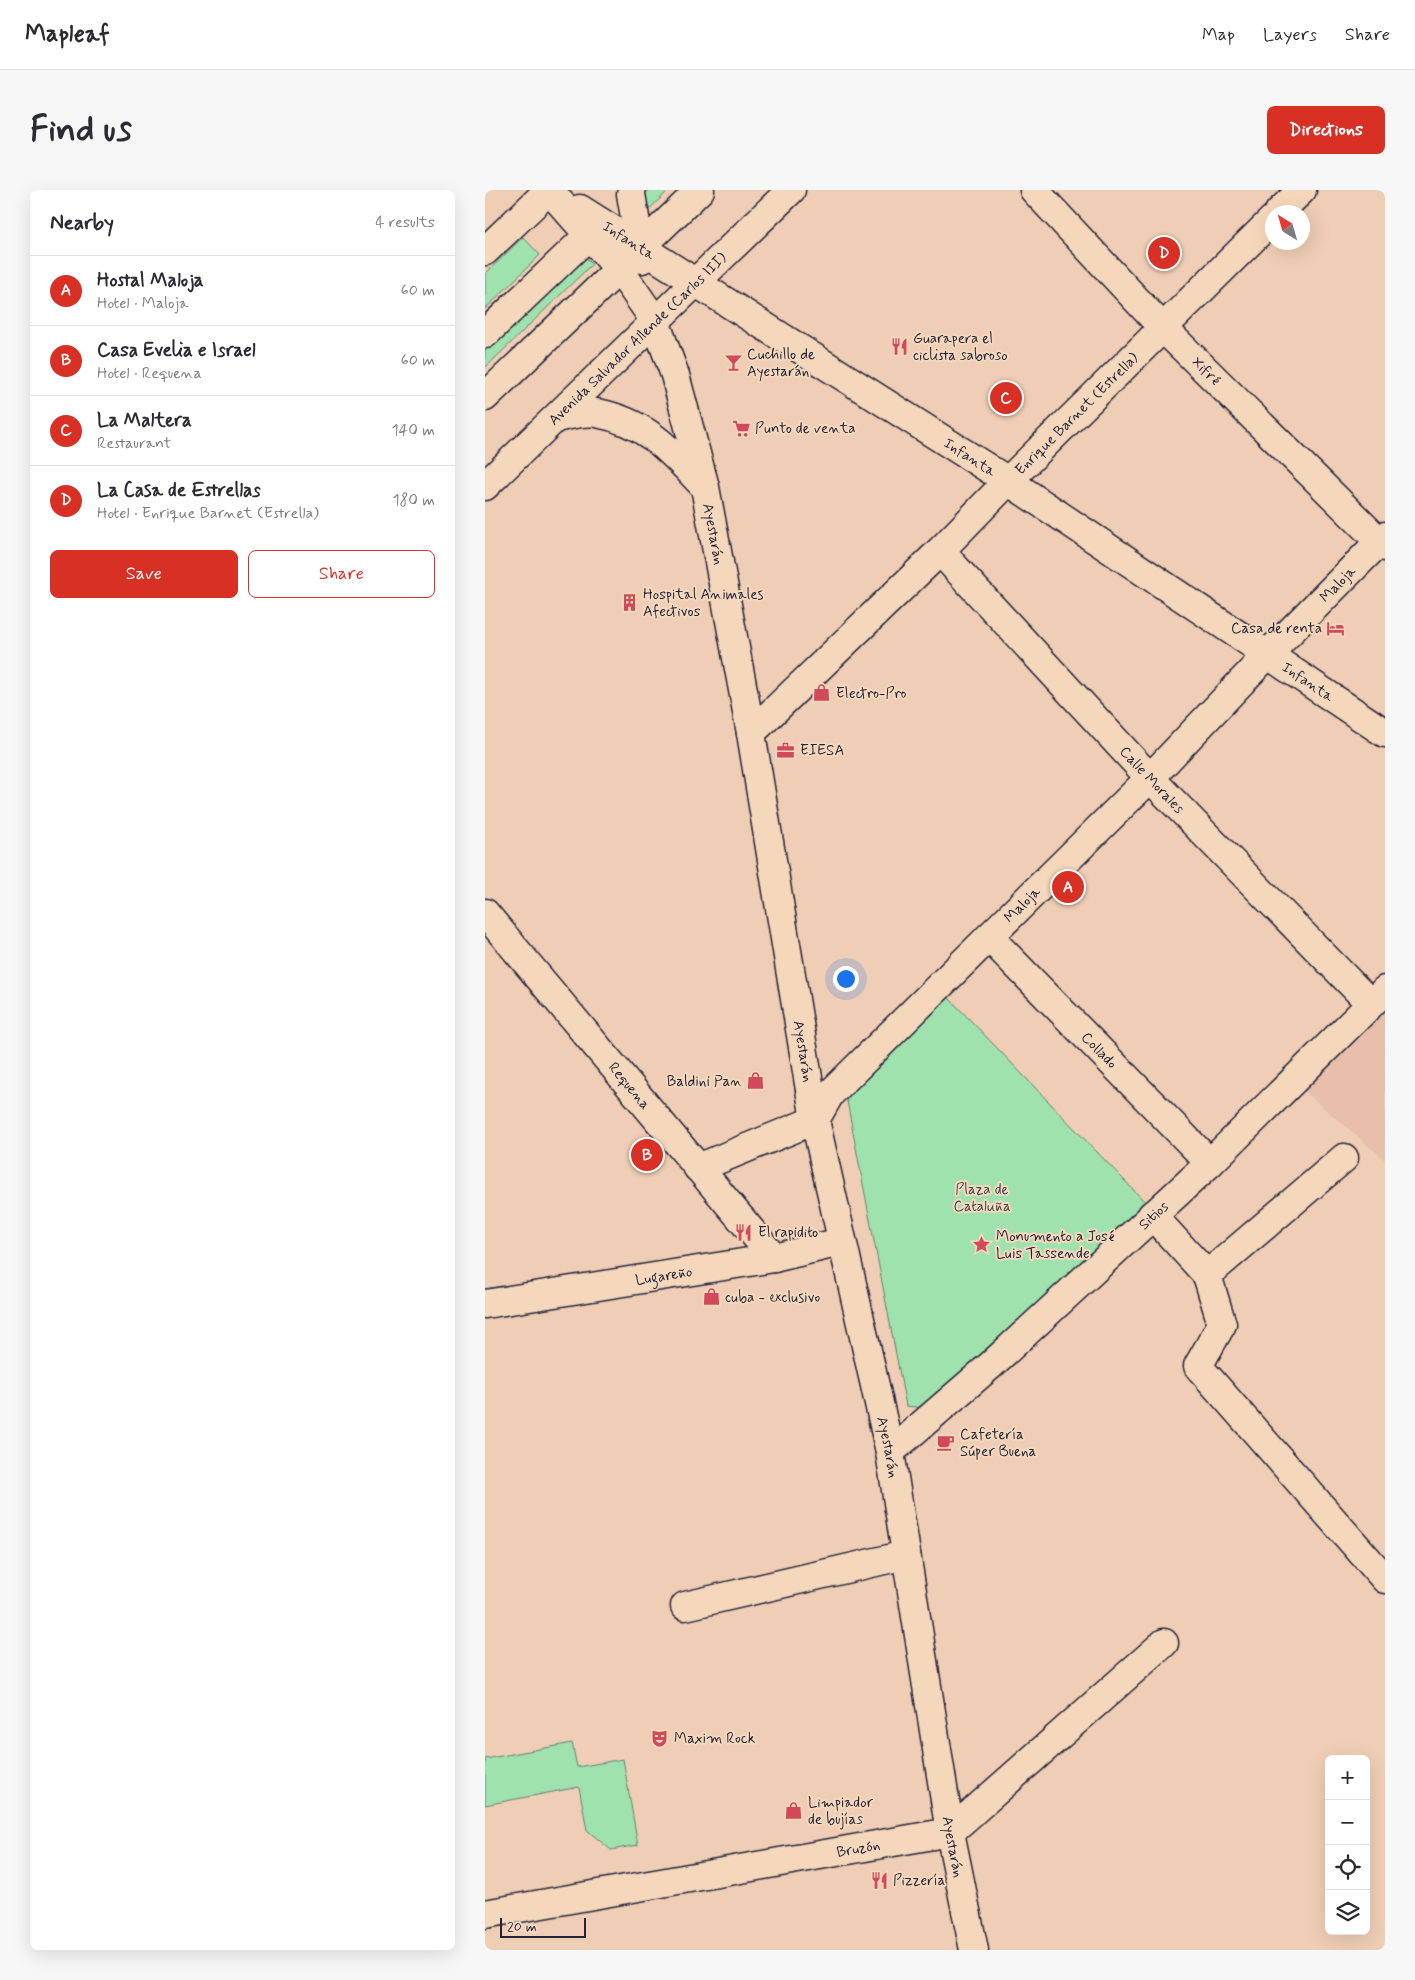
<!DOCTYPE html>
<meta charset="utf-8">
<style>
body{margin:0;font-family:Mynerve,sans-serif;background:#f7f7f7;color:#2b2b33}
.controls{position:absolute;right:15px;bottom:15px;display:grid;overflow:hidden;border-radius:8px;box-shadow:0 5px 20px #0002}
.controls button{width:45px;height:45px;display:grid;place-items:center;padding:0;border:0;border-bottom:1px solid #e1e1e2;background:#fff;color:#2b2b33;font:25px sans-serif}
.compass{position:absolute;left:780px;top:15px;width:45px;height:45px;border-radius:50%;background:#fff;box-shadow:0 5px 20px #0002;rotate:323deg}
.scale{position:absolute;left:15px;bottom:12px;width:86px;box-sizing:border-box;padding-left:5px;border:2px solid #22223b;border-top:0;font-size:14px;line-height:18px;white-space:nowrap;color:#22223b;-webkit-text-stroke:4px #f5d8bb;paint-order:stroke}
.you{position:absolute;left:360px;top:788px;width:18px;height:18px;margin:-12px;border:4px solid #fff;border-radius:50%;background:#1a73e8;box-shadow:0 0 0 8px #1a73e833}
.badge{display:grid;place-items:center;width:32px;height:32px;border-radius:50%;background:#d93025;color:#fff;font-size:16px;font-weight:700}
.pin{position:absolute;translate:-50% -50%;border:2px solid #fff;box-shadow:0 1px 5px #0006}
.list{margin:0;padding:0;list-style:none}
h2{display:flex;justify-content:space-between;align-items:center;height:65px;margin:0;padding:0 20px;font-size:21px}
h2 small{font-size:16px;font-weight:400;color:#7c7c81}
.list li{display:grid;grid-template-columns:32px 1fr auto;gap:15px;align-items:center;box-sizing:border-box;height:70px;padding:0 20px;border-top:1px solid #e1e1e2}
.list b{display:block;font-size:19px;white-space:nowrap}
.list p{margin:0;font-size:16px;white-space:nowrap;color:#7c7c81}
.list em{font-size:16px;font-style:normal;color:#7c7c81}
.actions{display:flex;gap:10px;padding:15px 20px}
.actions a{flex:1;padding:11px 0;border:1px solid #d93025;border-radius:8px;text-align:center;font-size:18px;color:#d93025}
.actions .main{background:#d93025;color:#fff}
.icon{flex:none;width:28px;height:28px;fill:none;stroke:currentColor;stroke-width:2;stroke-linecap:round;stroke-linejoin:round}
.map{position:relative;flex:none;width:900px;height:1760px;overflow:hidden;border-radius:8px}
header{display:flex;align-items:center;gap:30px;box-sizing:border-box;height:70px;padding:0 25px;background:#fff;border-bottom:1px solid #e1e1e2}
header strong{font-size:24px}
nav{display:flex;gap:28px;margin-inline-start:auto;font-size:18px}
.intro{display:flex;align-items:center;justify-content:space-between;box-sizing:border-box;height:120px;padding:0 30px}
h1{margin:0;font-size:35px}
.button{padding:12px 22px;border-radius:8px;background:#d93025;color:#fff;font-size:18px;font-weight:700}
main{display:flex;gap:30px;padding:0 30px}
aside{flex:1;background:#fff;border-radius:8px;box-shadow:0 5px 20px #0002}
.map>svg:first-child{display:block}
.built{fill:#e7bfab}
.green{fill:#9fe2ad;stroke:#608274}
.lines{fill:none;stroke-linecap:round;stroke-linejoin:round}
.minor-casing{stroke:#22223b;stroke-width:31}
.major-casing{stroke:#22223b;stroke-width:31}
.highway-casing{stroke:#22223b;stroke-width:31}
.minor{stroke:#f5d8bb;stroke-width:28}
.major{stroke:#f5d8bb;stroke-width:28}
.highway{stroke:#f5d8bb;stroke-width:28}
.labels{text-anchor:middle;stroke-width:4;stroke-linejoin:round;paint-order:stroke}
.street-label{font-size:15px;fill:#22223b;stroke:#f5d8bb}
.poi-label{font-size:15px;fill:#22223b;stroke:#f5d8bb;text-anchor:start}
.park-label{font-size:15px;fill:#3b4852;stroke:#f5d8bb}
</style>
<header>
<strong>Mapleaf</strong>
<nav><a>Map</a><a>Layers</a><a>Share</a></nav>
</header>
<div class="intro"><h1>Find us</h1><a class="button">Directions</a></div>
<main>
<aside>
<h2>Nearby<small>4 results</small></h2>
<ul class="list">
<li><span class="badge">A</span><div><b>Hostal Maloja</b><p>Hotel · Maloja</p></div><em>60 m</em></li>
<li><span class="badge">B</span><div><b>Casa Evelia e Israel</b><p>Hotel · Requena</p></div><em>60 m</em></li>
<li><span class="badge">C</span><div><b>La Maltera</b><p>Restaurant</p></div><em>140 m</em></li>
<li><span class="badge">D</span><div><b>La Casa de Estrellas</b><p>Hotel · Enrique Barnet (Estrella)</p></div><em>180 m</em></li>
</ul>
<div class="actions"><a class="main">Save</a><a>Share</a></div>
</aside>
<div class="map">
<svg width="900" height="1760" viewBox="0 0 900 1760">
<rect width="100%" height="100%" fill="#f0ceb5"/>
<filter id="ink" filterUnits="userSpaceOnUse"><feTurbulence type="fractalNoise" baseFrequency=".02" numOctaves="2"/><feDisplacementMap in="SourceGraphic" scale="10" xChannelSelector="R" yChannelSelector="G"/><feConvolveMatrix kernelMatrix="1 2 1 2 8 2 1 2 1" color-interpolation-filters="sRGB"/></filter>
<g filter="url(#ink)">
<path class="built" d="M 900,818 L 900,970 L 813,896 Z"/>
<g class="green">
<path d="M 164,0 L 184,0 L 156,27 L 153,10 Z"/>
<path d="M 38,47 L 55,65 L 0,119 L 0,84 Z"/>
<path d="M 97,64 L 107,74 L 0,178 L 0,159 Z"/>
<path d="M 462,806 L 662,1014 L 440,1218 L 421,1216 L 360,901 Z"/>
<path d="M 87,1553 L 92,1577 L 138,1569 L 153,1655 L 126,1660 L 102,1640 L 94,1597 L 0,1615 L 0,1569 Z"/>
</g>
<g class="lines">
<defs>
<g id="minor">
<path id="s1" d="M 549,0 L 677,137 L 900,357"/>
<path d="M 794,22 L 817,0"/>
<path d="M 0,61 L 64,0"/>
<path id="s2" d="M 0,296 L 306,0"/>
<path id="s3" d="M 455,361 L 665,588 L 886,814"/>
<path id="s4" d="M 266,543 L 455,361 L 523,291 L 788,29"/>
<path id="s5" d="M 0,723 L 289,1068"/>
<path id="s6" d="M 504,747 L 725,973"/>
<path id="s7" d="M 213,978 L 330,930 L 345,904 L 665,588 L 782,465 L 900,346"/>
<path d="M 667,1025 L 722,1085 L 859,968"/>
<path d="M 722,1085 L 737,1134 L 713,1176 L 900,1389"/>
<path id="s8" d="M 0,1114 L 289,1068 L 356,1052"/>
<path id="s9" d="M 405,1262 L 506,1175 L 725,973 L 900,800"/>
<path d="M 200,1416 L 421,1365"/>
<path id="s10" d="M 0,1724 L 465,1642 L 679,1453"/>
</g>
<g id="major">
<path id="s11" d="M 64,0 L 134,79 L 170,131 L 190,185 L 220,297 L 266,543 L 330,930 L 405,1262 L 465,1642 L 489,1760"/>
<path d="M 146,4 L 157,69"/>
<path id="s12" d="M 95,19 L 523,291 L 900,543"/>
<path d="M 155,58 L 215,0"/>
<path d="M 0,144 L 104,45"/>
<path d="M 0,207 L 134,79"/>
<path d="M 71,228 C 84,225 99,221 112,223 C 161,232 186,261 218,295"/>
</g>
<g id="highway">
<path d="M 104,45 L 115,32"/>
<path d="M 134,79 L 155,58"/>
</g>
</defs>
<use href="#minor" class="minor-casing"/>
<use href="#major" class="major-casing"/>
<use href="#highway" class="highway-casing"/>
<use href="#minor" class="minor"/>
<use href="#major" class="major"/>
<use href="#highway" class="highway"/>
</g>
</g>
<defs>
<symbol id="restaurant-bare" viewBox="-9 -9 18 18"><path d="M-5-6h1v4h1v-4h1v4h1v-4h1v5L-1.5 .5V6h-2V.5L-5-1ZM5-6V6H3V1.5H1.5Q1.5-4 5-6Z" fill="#d1495b" stroke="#f5d8bb" stroke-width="2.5" paint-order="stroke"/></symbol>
<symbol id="bar-bare" viewBox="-9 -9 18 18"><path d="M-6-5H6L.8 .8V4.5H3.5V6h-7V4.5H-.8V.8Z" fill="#d1495b" stroke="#f5d8bb" stroke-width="2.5" paint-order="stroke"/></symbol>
<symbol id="supermarket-bare" viewBox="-9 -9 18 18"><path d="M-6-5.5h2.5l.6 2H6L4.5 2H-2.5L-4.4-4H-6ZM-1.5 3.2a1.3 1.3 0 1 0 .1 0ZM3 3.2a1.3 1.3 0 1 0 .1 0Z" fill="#d1495b" stroke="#f5d8bb" stroke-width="2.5" paint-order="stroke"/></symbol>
<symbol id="building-bare" viewBox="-9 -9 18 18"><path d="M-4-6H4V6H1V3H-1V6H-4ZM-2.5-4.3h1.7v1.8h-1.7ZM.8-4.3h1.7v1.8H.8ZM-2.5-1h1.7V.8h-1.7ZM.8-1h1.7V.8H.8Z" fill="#d1495b" stroke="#f5d8bb" stroke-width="2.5" paint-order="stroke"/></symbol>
<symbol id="hotel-bare" viewBox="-9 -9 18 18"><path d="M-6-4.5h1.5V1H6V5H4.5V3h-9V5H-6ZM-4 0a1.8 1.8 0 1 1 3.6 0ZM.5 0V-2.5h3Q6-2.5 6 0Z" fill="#d1495b" stroke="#f5d8bb" stroke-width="2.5" paint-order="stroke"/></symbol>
<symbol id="shop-bare" viewBox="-9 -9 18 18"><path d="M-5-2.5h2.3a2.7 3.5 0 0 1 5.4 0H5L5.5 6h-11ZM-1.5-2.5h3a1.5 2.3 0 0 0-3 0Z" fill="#d1495b" stroke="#f5d8bb" stroke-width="2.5" paint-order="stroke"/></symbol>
<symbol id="office-bare" viewBox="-9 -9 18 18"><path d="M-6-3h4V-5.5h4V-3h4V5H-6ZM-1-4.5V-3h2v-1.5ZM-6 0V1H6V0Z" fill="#d1495b" stroke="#f5d8bb" stroke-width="2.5" paint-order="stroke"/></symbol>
<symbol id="sight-bare" viewBox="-9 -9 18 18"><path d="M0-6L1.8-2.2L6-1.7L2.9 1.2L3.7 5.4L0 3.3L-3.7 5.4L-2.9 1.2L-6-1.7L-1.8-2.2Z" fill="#d1495b" stroke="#f5d8bb" stroke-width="2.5" paint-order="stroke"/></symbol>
<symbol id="cafe-bare" viewBox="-9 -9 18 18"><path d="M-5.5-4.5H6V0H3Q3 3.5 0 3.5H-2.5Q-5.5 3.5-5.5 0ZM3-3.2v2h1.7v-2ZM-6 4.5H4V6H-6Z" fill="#d1495b" stroke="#f5d8bb" stroke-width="2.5" paint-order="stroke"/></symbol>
<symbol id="theatre-bare" viewBox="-9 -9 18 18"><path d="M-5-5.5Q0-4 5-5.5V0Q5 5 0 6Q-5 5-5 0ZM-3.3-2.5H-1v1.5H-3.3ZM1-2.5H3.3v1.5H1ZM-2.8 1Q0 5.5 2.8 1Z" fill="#d1495b" stroke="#f5d8bb" stroke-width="2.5" paint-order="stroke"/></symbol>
</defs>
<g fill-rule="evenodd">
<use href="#restaurant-bare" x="402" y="144" width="25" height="25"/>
<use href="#bar-bare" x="236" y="160" width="25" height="25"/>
<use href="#supermarket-bare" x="244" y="226" width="25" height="25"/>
<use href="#building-bare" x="132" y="400" width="25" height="25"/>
<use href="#hotel-bare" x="838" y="426" width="25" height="25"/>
<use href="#shop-bare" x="324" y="490" width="25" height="25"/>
<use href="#office-bare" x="288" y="548" width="25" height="25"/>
<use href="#shop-bare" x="258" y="878" width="25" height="25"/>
<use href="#restaurant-bare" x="246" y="1030" width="25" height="25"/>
<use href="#sight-bare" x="484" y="1042" width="25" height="25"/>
<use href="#shop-bare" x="214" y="1094" width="25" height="25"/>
<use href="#cafe-bare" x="448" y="1240" width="25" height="25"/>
<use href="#theatre-bare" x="162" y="1536" width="25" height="25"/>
<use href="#shop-bare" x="296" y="1608" width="25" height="25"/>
<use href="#restaurant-bare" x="382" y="1678" width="25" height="25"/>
</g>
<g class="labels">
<g class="street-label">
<text dy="5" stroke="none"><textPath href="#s12" startOffset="58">Infanta</textPath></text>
<text dy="5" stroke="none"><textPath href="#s2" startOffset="212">Avenida Salvador Allende (Carlos III)</textPath></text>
<text dy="5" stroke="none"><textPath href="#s1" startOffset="250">Xifré</textPath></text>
<text dy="5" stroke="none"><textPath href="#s4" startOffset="456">Enrique Barnet (Estrella)</textPath></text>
<text dy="5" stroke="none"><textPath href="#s12" startOffset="462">Infanta</textPath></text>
<text dy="5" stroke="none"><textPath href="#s11" startOffset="390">Ayestarán</textPath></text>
<text dy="5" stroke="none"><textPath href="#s7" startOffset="876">Maloja</textPath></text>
<text dy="5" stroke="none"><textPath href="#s12" startOffset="868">Infanta</textPath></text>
<text dy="5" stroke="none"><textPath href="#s3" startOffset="312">Calle Morales</textPath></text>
<text dy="5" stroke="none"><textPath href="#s7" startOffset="426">Maloja</textPath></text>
<text dy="5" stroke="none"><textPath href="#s6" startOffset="158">Collado</textPath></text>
<text dy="5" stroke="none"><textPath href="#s11" startOffset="915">Ayestarán</textPath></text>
<text dy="5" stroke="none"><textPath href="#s5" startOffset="225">Requena</textPath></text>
<text dy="5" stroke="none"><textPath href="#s9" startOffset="354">Sitios</textPath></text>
<text dy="5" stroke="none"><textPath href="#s8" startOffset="181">Lugareño</textPath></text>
<text dy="5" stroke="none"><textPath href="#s11" startOffset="1320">Ayestarán</textPath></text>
<text dy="5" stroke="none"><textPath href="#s11" startOffset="1725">Ayestarán</textPath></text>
<text dy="5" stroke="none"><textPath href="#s10" startOffset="379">Bruzón</textPath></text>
</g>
<g class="poi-label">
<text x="428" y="153">Guarapera el<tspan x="428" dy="17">ciclista sabroso</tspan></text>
<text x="262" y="169">Cuchillo de<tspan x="262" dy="17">Ayestarán</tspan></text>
<text x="270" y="243">Punto de venta</text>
<text x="158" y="409">Hospital Animales<tspan x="158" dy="17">Afectivos</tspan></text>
<text x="837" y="443" text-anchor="end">Casa de renta</text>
<text x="351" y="508">Electro-Pro</text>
<text x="315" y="565">EIESA</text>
<text x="257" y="896" text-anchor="end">Baldini Pan</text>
<text x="273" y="1047">El rapidito</text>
<text x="511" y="1051">Monumento a José<tspan x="511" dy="17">Luis Tassende</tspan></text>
<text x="240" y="1112">cuba - exclusivo</text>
<text x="475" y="1249">Cafetería<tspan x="475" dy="17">Súper Buena</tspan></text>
<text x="189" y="1553">Maxim Rock</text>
<text x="323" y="1617">Limpiador<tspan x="323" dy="17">de bujías</tspan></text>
<text x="408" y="1695">Pizzería</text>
</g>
<g class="park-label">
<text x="497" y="1004">Plaza de<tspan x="497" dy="17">Cataluña</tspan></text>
</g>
</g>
</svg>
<div class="controls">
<button>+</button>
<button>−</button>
<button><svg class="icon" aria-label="locate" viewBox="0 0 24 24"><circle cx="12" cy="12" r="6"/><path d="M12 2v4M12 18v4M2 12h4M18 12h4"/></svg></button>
<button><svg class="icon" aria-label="layers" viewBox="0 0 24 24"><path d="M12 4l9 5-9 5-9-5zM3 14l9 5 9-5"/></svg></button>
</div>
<svg class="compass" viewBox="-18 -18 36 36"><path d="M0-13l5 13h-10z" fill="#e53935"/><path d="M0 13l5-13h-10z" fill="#7c7c81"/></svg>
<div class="scale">20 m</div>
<div class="you"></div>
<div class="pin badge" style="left:583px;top:697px">A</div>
<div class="pin badge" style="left:162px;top:965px">B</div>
<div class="pin badge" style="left:521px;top:208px">C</div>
<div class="pin badge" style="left:679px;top:63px">D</div>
</div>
</main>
